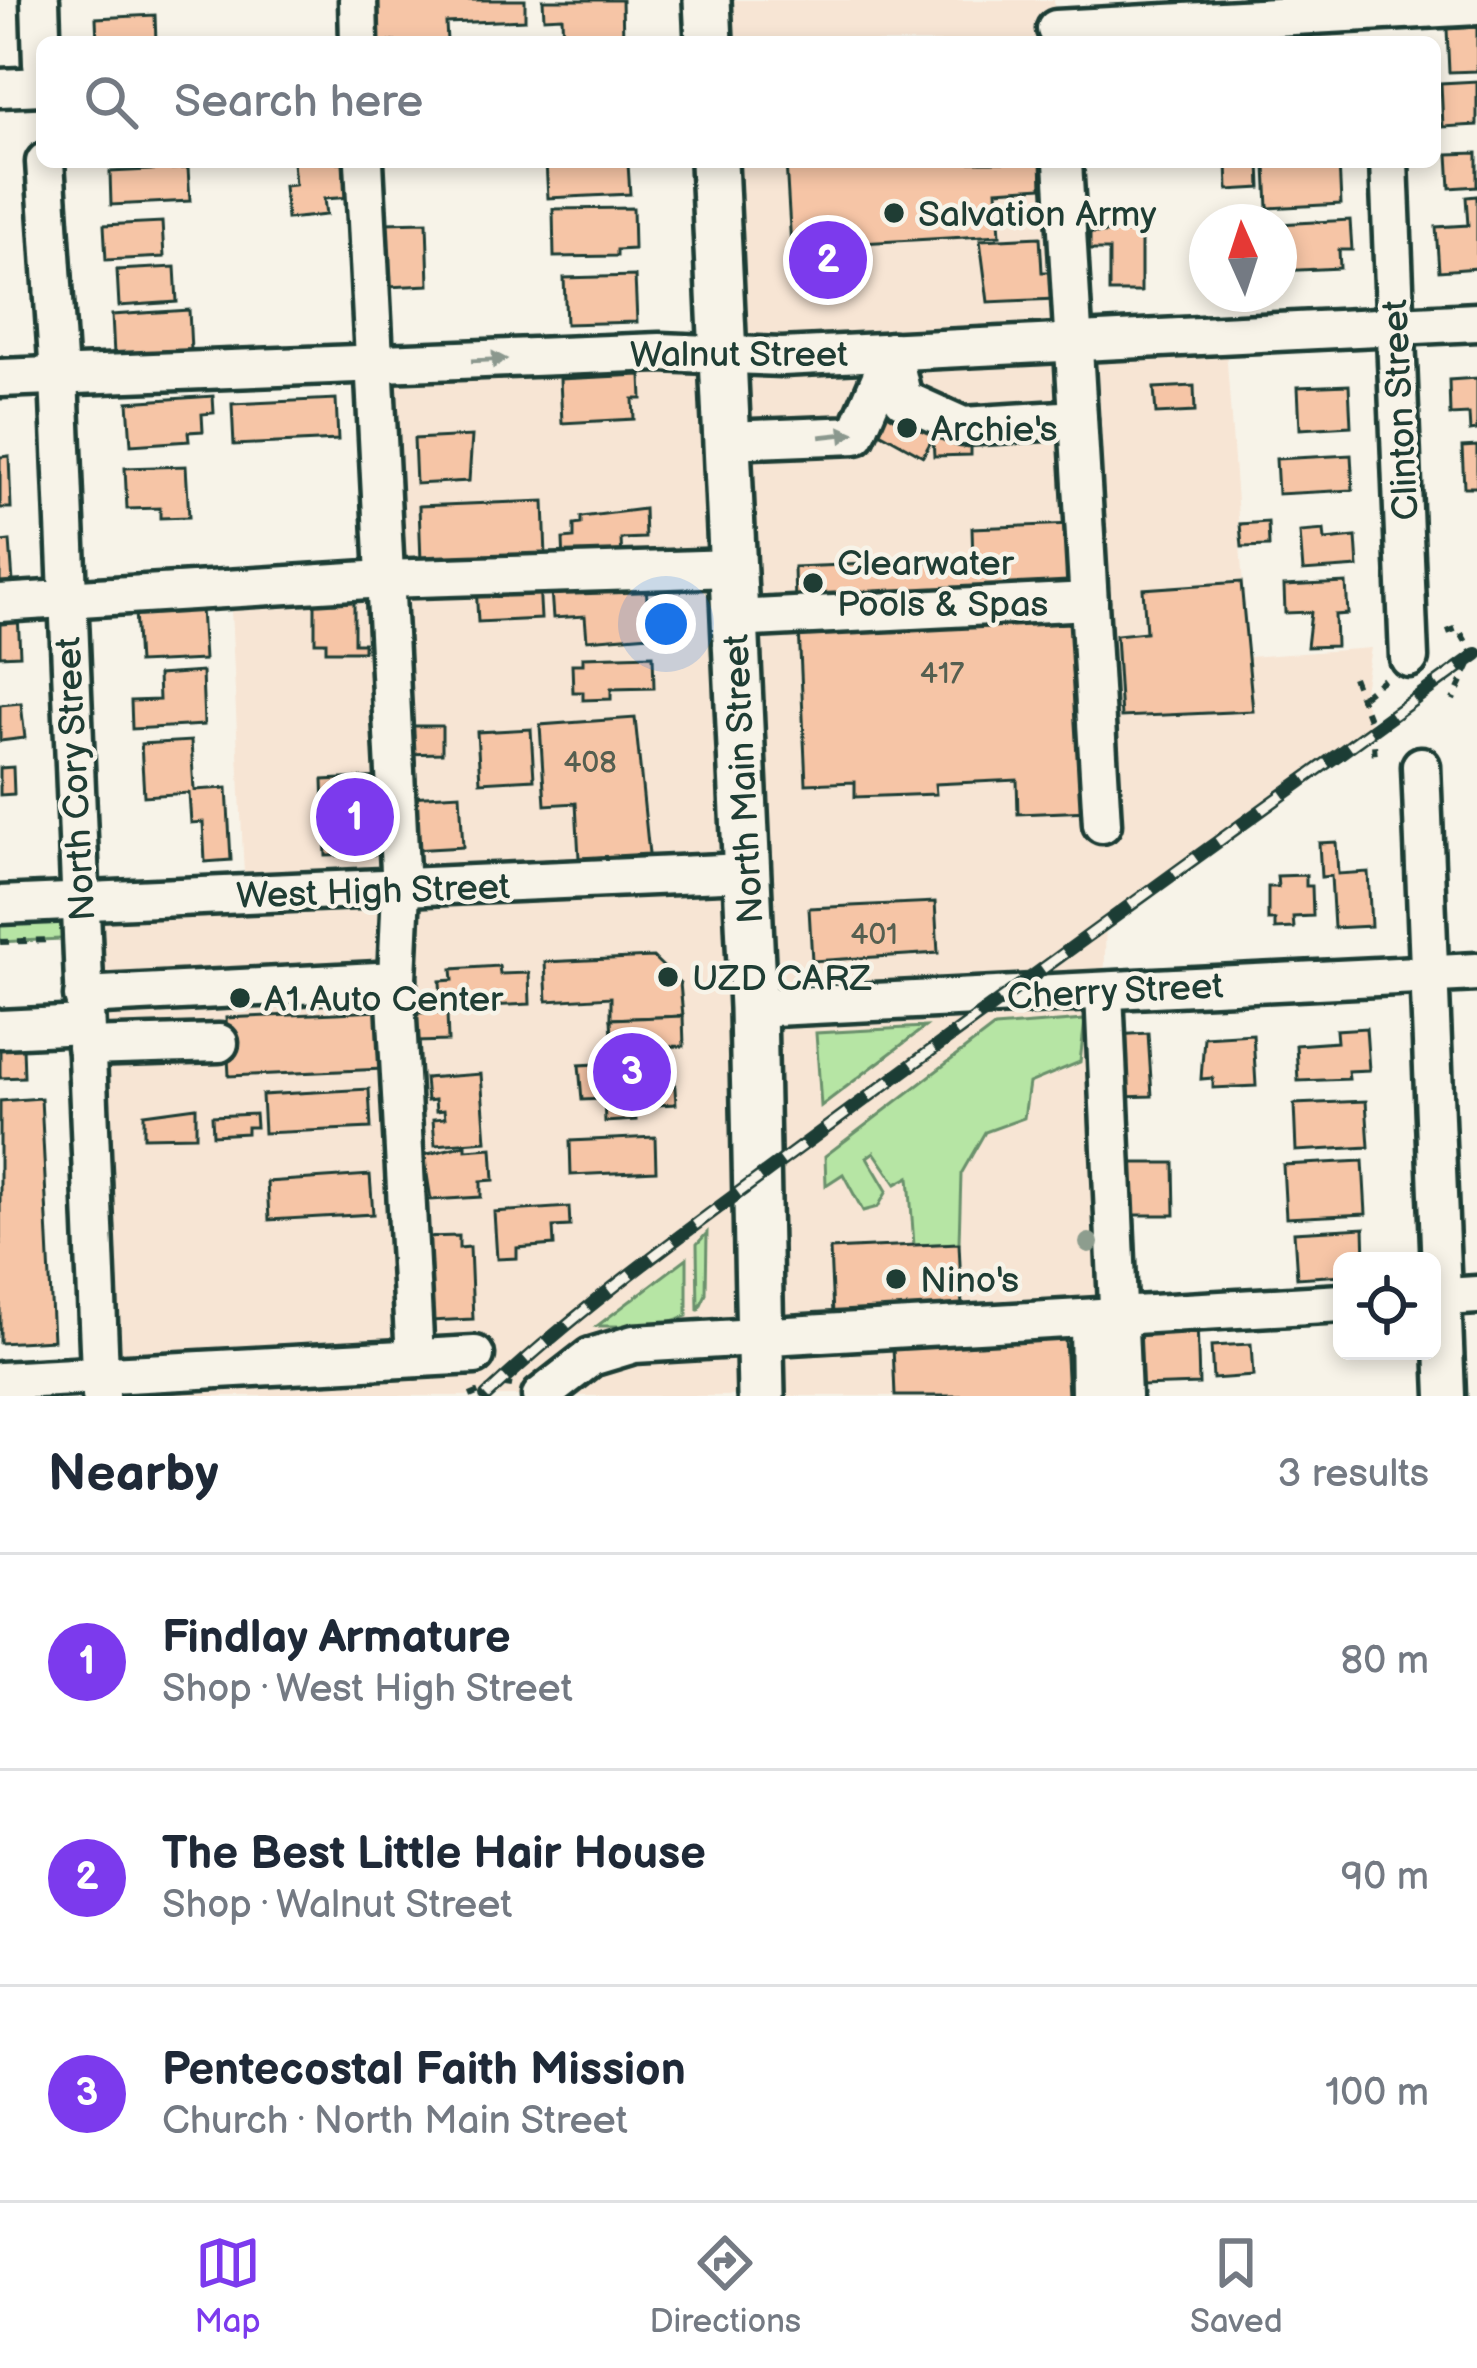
<!DOCTYPE html>
<meta charset="utf-8">
<style>
body{margin:0;font-family:"Balsamiq Sans",sans-serif;background:#f6f6f7;color:#1f2937}
.controls{position:absolute;right:36px;bottom:36px;display:grid;overflow:hidden;border-radius:18px;box-shadow:0 6px 18px #0003}
.controls button{width:108px;height:108px;display:grid;place-items:center;padding:0;border:0;border-bottom:3px solid #e0e1e3;background:#fff;color:#1f2937;font:60px sans-serif}
.compass{position:absolute;left:1189px;top:204px;width:108px;height:108px;border-radius:50%;background:#fff;box-shadow:0 6px 18px #0003;rotate:357deg}
.you{position:absolute;left:666px;top:624px;width:42px;height:42px;margin:-30px;border:9px solid #fff;border-radius:50%;background:#1a73e8;box-shadow:0 0 0 18px #1a73e833}
.badge{display:grid;place-items:center;width:78px;height:78px;border-radius:50%;background:#7c3aed;color:#fff;font-size:39px;font-weight:700}
.pin{position:absolute;translate:-50% -50%;border:6px solid #fff;box-shadow:0 3px 12px #0006}
.list{margin:0;padding:0;list-style:none}
h2{display:flex;justify-content:space-between;align-items:center;height:156px;margin:0;padding:0 48px;font-size:51px}
h2 small{font-size:39px;font-weight:400;color:#747a83}
.list li{display:grid;grid-template-columns:78px 1fr auto;gap:36px;align-items:center;box-sizing:border-box;height:216px;padding:0 48px;border-top:3px solid #e0e1e3}
.list b{display:block;font-size:45px;white-space:nowrap}
.list p{margin:0;font-size:39px;white-space:nowrap;color:#747a83}
.list em{font-size:39px;font-style:normal;color:#747a83}
.icon{flex:none;width:66px;height:66px;fill:none;stroke:currentColor;stroke-width:2;stroke-linecap:round;stroke-linejoin:round}
.map{position:relative;flex:none;width:1477px;height:1396px;overflow:hidden}
.search{position:absolute;background:#fff;box-shadow:0 6px 18px #0003;left:36px;right:36px;top:36px;height:132px;display:flex;align-items:center;gap:30px;box-sizing:border-box;padding:0 42px;border-radius:18px;color:#747a83;font-size:45px}
.sheet{height:804px;background:#fff}
nav{display:flex;justify-content:space-around;align-items:center;box-sizing:border-box;height:168px;border-top:3px solid #e0e1e3;background:#fff;font-size:33px;color:#747a83}
nav a{display:grid;justify-items:center;gap:6px}
nav .on{color:#7c3aed}
.map>svg:first-child{display:block}
.built{fill:#f7e5d4}
.green{fill:#b6e5a4;stroke:#6a916c;stroke-width:3}
.building{fill:#f6c5a6;stroke:#1f3d34;stroke-width:3}
.lines{fill:none;stroke-linecap:round;stroke-linejoin:round}
.minor-casing{stroke:#1f3d34;stroke-width:45}
.major-casing{stroke:#1f3d34;stroke-width:54}
.path{stroke:#1f3d34;stroke-width:6;stroke-dasharray:9 9;stroke-linecap:butt}
.minor{stroke:#f7f3e8;stroke-width:36}
.major{stroke:#f7f3e8;stroke-width:45}
.rail-casing{stroke:#1f3d34;stroke-width:14}
.rail{stroke:#f7f3e8;stroke-width:9;stroke-dasharray:27;stroke-linecap:butt}
.tree{fill:#8d9d8e}
.oneway{fill:#8b988e}
.poi-dot{fill:#1f3d34;stroke:#f7f3e8;stroke-width:4.5}
.labels{text-anchor:middle;stroke-width:9;stroke-linejoin:round;paint-order:stroke}
.number-label{font-size:30px;fill:#555f50}
.poi-label{font-size:36px;fill:#1f3d34;stroke:#f7f3e8;text-anchor:start}
.street-label{font-size:36px;fill:#1f3d34;stroke:#f7f3e8}
</style>
<div class="map">
<svg width="1477" height="1396" viewBox="0 0 1477 1396">
<rect width="100%" height="100%" fill="#f7f3e8"/>
<filter id="ink" filterUnits="userSpaceOnUse"><feTurbulence type="fractalNoise" baseFrequency=".00833" numOctaves="2"/><feDisplacementMap in="SourceGraphic" scale="24" xChannelSelector="R" yChannelSelector="G"/><feConvolveMatrix kernelMatrix="1 2 1 2 8 2 1 2 1" color-interpolation-filters="sRGB"/></filter>
<g filter="url(#ink)">
<g class="built">
<path d="M 707,0 L 1054,0 L 1057,42 L 709,42 Z"/>
<path d="M 714,162 L 1063,162 L 1073,341 L 1225,334 L 1248,657 L 1371,648 L 1363,696 L 1373,730 L 1106,918 L 1104,992 L 1122,1396 L 101,1396 L 79,902 L 245,895 L 230,590 L 384,579 L 373,365 L 724,354 Z"/>
</g>
<g class="green">
<path d="M 80,917 L 81,938 L 0,942 L 0,921 Z"/>
<path d="M 1085,1020 L 1080,1062 L 1029,1083 L 1024,1118 L 985,1132 L 961,1174 L 959,1243 L 914,1245 L 909,1177 L 896,1184 L 874,1152 L 867,1157 L 887,1191 L 878,1207 L 863,1211 L 843,1174 L 826,1185 L 825,1156 L 994,1027 Z"/>
<path d="M 925,1027 L 821,1106 L 816,1033 Z"/>
<path d="M 707,1233 L 706,1294 L 698,1311 L 697,1244 Z"/>
<path d="M 687,1258 L 687,1316 L 656,1326 L 597,1326 Z"/>
</g>
<g class="building">
<path d="M 368,0 L 525,0 L 525,20 L 446,23 L 447,42 L 370,42 Z"/>
<path d="M 543,0 L 622,0 L 623,42 L 563,42 L 562,17 L 544,18 Z"/>
<path d="M 155,15 L 156,42 L 97,42 L 96,18 Z"/>
<path d="M 1477,27 L 1477,71 L 1449,72 L 1447,29 Z"/>
<path d="M 1312,38 L 1312,42 L 1226,42 Z"/>
<path d="M 1477,81 L 1477,125 L 1443,127 L 1441,83 Z"/>
<path d="M 1477,153 L 1477,186 L 1450,188 L 1448,154 Z"/>
<path d="M 293,162 L 349,162 L 352,197 L 324,199 L 326,215 L 287,219 L 284,186 L 295,185 Z"/>
<path d="M 546,162 L 628,164 L 630,194 L 548,198 Z"/>
<path d="M 786,162 L 1041,162 L 1042,187 L 997,190 L 1000,235 L 791,247 Z"/>
<path d="M 1227,162 L 1260,162 L 1261,188 L 1228,190 Z"/>
<path d="M 1339,162 L 1341,204 L 1268,208 L 1266,166 Z"/>
<path d="M 188,168 L 190,201 L 111,205 L 110,172 Z"/>
<path d="M 1477,196 L 1477,268 L 1439,271 L 1436,227 L 1468,225 L 1466,197 Z"/>
<path d="M 633,208 L 634,249 L 617,250 L 617,256 L 554,257 L 553,209 Z"/>
<path d="M 1350,220 L 1352,250 L 1339,250 L 1340,268 L 1279,271 L 1279,224 Z"/>
<path d="M 162,222 L 164,257 L 106,260 L 104,225 Z"/>
<path d="M 427,222 L 429,285 L 387,287 L 385,223 Z"/>
<path d="M 1141,232 L 1141,292 L 1109,292 L 1109,250 L 1090,250 L 1090,233 Z"/>
<path d="M 1040,237 L 1042,272 L 1055,272 L 1056,299 L 988,302 L 980,240 Z"/>
<path d="M 865,246 L 866,270 L 791,274 L 789,249 Z"/>
<path d="M 175,267 L 177,302 L 119,306 L 117,270 Z"/>
<path d="M 635,276 L 637,322 L 566,324 L 564,278 Z"/>
<path d="M 189,310 L 191,350 L 114,355 L 112,315 Z"/>
<path d="M 641,375 L 642,399 L 633,399 L 634,419 L 562,423 L 560,379 Z"/>
<path d="M 1477,378 L 1477,430 L 1470,431 L 1469,414 L 1450,415 L 1449,380 Z"/>
<path d="M 1349,385 L 1351,426 L 1300,429 L 1298,387 Z"/>
<path d="M 1194,386 L 1195,412 L 1156,414 L 1154,388 Z"/>
<path d="M 213,396 L 214,413 L 202,414 L 203,431 L 188,432 L 189,441 L 131,445 L 128,402 Z"/>
<path d="M 336,399 L 338,440 L 234,445 L 232,404 Z"/>
<path d="M 892,401 L 939,427 L 923,456 L 876,430 Z"/>
<path d="M 472,436 L 469,481 L 416,484 L 414,439 Z"/>
<path d="M 971,438 L 971,455 L 934,456 L 933,439 Z"/>
<path d="M 1477,446 L 1477,487 L 1464,487 L 1462,447 Z"/>
<path d="M 1351,455 L 1353,490 L 1278,494 L 1276,459 Z"/>
<path d="M 9,456 L 11,508 L 0,508 L 0,457 Z"/>
<path d="M 186,466 L 189,517 L 160,518 L 160,508 L 127,509 L 125,468 Z"/>
<path d="M 544,501 L 546,558 L 421,562 L 419,506 Z"/>
<path d="M 644,509 L 645,538 L 621,539 L 622,560 L 564,563 L 563,539 L 574,538 L 574,525 L 581,524 L 581,517 Z"/>
<path d="M 1268,522 L 1269,546 L 1242,547 L 1240,524 Z"/>
<path d="M 1073,524 L 1076,594 L 795,605 L 794,567 L 973,560 L 972,528 Z"/>
<path d="M 1324,530 L 1325,540 L 1356,537 L 1358,567 L 1303,571 L 1300,532 Z"/>
<path d="M 10,541 L 13,582 L 0,583 L 0,542 Z"/>
<path d="M 539,582 L 541,619 L 478,622 L 476,585 Z"/>
<path d="M 1241,582 L 1253,711 L 1121,717 L 1116,635 L 1146,632 L 1143,589 Z"/>
<path d="M 1346,583 L 1348,614 L 1335,615 L 1336,646 L 1307,647 L 1311,612 L 1285,613 L 1284,586 Z"/>
<path d="M 646,584 L 649,635 L 587,640 L 585,616 L 553,618 L 551,590 Z"/>
<path d="M 315,594 L 354,594 L 354,643 L 364,643 L 364,651 L 326,651 L 326,642 L 315,642 Z"/>
<path d="M 201,608 L 204,660 L 138,663 L 135,611 Z"/>
<path d="M 18,614 L 20,655 L 0,656 L 0,615 Z"/>
<path d="M 1081,614 L 1089,811 L 1018,814 L 1017,780 L 935,784 L 936,794 L 855,797 L 855,782 L 806,784 L 799,627 Z"/>
<path d="M 653,655 L 654,688 L 611,689 L 611,699 L 583,700 L 583,692 L 573,692 L 572,664 L 583,664 L 583,657 Z"/>
<path d="M 202,672 L 204,725 L 132,729 L 131,701 L 159,700 L 158,675 Z"/>
<path d="M 21,703 L 25,738 L 0,741 L 0,705 Z"/>
<path d="M 635,718 L 649,854 L 579,858 L 576,803 L 545,805 L 540,725 Z"/>
<path d="M 403,726 L 442,726 L 442,753 L 404,754 Z"/>
<path d="M 531,729 L 534,779 L 480,782 L 477,732 Z"/>
<path d="M 191,741 L 194,790 L 227,788 L 231,860 L 205,862 L 203,822 L 191,823 L 189,793 L 144,796 L 141,744 Z"/>
<path d="M 13,767 L 14,794 L 0,795 L 0,768 Z"/>
<path d="M 383,777 L 387,854 L 326,856 L 323,780 Z"/>
<path d="M 460,794 L 463,847 L 412,850 L 409,797 Z"/>
<path d="M 1336,842 L 1338,874 L 1368,872 L 1371,926 L 1334,928 L 1331,876 L 1321,877 L 1319,843 Z"/>
<path d="M 1306,875 L 1306,886 L 1312,886 L 1313,916 L 1293,917 L 1294,928 L 1275,929 L 1275,920 L 1268,920 L 1268,887 L 1278,887 L 1277,876 Z"/>
<path d="M 935,902 L 938,953 L 812,961 L 809,908 Z"/>
<path d="M 653,957 L 680,983 L 683,1016 L 611,1019 L 611,997 L 547,1001 L 545,962 Z"/>
<path d="M 499,966 L 500,974 L 529,973 L 530,1004 L 451,1008 L 450,1000 L 441,1001 L 440,981 L 453,980 L 452,969 Z"/>
<path d="M 380,1011 L 383,1069 L 229,1076 L 226,1018 Z"/>
<path d="M 447,1012 L 448,1041 L 415,1042 L 414,1013 Z"/>
<path d="M 683,1016 L 684,1046 L 641,1047 L 642,1055 L 613,1056 L 611,1019 Z"/>
<path d="M 1366,1028 L 1369,1070 L 1348,1071 L 1349,1079 L 1298,1081 L 1296,1045 L 1337,1042 L 1336,1030 Z"/>
<path d="M 1148,1033 L 1152,1096 L 1120,1097 L 1116,1035 Z"/>
<path d="M 1253,1034 L 1256,1086 L 1213,1088 L 1213,1078 L 1201,1079 L 1204,1037 Z"/>
<path d="M 23,1046 L 24,1077 L 0,1078 L 0,1047 Z"/>
<path d="M 673,1060 L 676,1104 L 635,1106 L 636,1120 L 605,1122 L 604,1099 L 582,1100 L 579,1065 Z"/>
<path d="M 481,1074 L 486,1141 L 435,1145 L 433,1119 L 445,1118 L 444,1110 L 436,1111 L 435,1100 L 427,1101 L 425,1078 Z"/>
<path d="M 369,1089 L 371,1128 L 264,1133 L 262,1095 Z"/>
<path d="M 41,1098 L 53,1340 L 0,1343 L 0,1101 Z"/>
<path d="M 1366,1101 L 1369,1147 L 1296,1151 L 1294,1104 Z"/>
<path d="M 196,1107 L 196,1136 L 144,1137 L 144,1114 Z"/>
<path d="M 255,1114 L 256,1127 L 247,1127 L 247,1133 L 213,1135 L 212,1116 Z"/>
<path d="M 655,1137 L 656,1171 L 571,1175 L 570,1141 Z"/>
<path d="M 466,1145 L 466,1150 L 492,1148 L 494,1180 L 481,1181 L 481,1197 L 431,1200 L 424,1155 Z"/>
<path d="M 1363,1161 L 1366,1214 L 1286,1218 L 1283,1165 Z"/>
<path d="M 1129,1163 L 1174,1163 L 1175,1215 L 1129,1215 Z"/>
<path d="M 370,1175 L 373,1214 L 269,1220 L 267,1182 Z"/>
<path d="M 569,1207 L 570,1226 L 553,1227 L 554,1245 L 517,1248 L 517,1258 L 497,1259 L 494,1212 Z"/>
<path d="M 1364,1228 L 1365,1261 L 1342,1261 L 1342,1275 L 1297,1278 L 1294,1232 Z"/>
<path d="M 459,1236 L 459,1248 L 470,1247 L 473,1319 L 429,1321 L 425,1237 Z"/>
<path d="M 959,1243 L 962,1308 L 833,1315 L 830,1249 Z"/>
<path d="M 1197,1320 L 1199,1384 L 1141,1386 L 1139,1323 Z"/>
<path d="M 1065,1338 L 1068,1396 L 895,1396 L 893,1346 Z"/>
<path d="M 1251,1344 L 1253,1376 L 1213,1379 L 1211,1346 Z"/>
</g>
<g class="lines">
<defs>
<g id="minor">
<path d="M 40,0 L 42,64"/>
<path d="M 358,0 L 359,42"/>
<path d="M 1056,29 L 1477,6"/>
<path d="M 0,88 L 42,86"/>
<path d="M 45,162 L 59,376 L 101,1396"/>
<path d="M 364,162 L 401,890 L 396,1000 L 415,1358"/>
<path d="M 1063,162 L 1102,824"/>
<path d="M 1389,162 L 1409,658"/>
<path d="M 892,351 L 903,399 L 963,426 L 1078,419"/>
<path d="M 0,378 L 660,352 L 782,357 L 1477,322"/>
<path d="M 727,440 L 856,435 L 892,351"/>
<path d="M 0,603 L 384,579 L 733,568"/>
<path d="M 734,619 L 1089,601"/>
<path d="M 1421,766 L 1446,1396"/>
<path d="M 0,905 L 745,872"/>
<path d="M 1104,992 L 1122,1396"/>
<path d="M 83,996 L 397,980"/>
<path d="M 753,1008 L 1477,972"/>
<path d="M 0,1029 L 84,1025"/>
<path d="M 86,1047 L 219,1043"/>
<path d="M 1432,1298 L 1477,1295"/>
<path d="M 1089,1320 L 1090,1396"/>
<path d="M 0,1381 L 475,1355"/>
<path d="M 541,1396 L 591,1357 L 634,1344 L 1342,1303"/>
</g>
<g id="major">
<path d="M 707,0 L 709,42"/>
<path d="M 714,162 L 753,1008 L 761,1396"/>
</g>
</defs>
<use href="#minor" class="minor-casing"/>
<use href="#major" class="major-casing"/>
<g class="path">
<path d="M 1447,632 L 1458,628 L 1474,656 L 1453,700"/>
<path d="M 1353,677 L 1373,730 L 1375,758"/>
<path d="M 1363,696 L 1388,676"/>
<path d="M 0,942 L 50,940"/>
<path d="M 470,1396 L 499,1384 L 512,1386"/>
</g>
<use href="#minor" class="minor"/>
<use href="#major" class="major"/>
<defs>
<path id="rail" d="M 486,1396 C 590,1298 708,1216 822,1131 C 1039,970 1258,813 1477,654"/>
</defs>
<use href="#rail" class="rail-casing"/>
<use href="#rail" class="rail"/>
</g>
<circle class="tree" cx="1089" cy="1243" r="10"/>
<defs><path id="oneway-solid" d="M-6-.8H1V-3.2L6.5 0L1 3.2V.8H-6Z" transform="scale(3)"/></defs>
<g class="oneway">
<use href="#oneway-solid" transform="translate(489 360) rotate(-3)"/>
<use href="#oneway-solid" transform="translate(837 435) rotate(-6)"/>
</g>
</g>
<g class="poi-dot">
<circle cx="894" cy="213" r="12"/>
<circle cx="907" cy="428" r="12"/>
<circle cx="813" cy="583" r="12"/>
<circle cx="668" cy="977" r="12"/>
<circle cx="240" cy="998" r="12"/>
<circle cx="896" cy="1279" r="12"/>
</g>
<g class="labels">
<g class="number-label">
<text x="942" y="683">417</text>
<text x="590" y="772">408</text>
<text x="874" y="944">401</text>
</g>
<g class="poi-label">
<text x="918" y="226">Salvation Army</text>
<text x="931" y="441">Archie's</text>
<text x="837" y="575">Clearwater<tspan x="837" dy="41">Pools &amp; Spas</tspan></text>
<text x="692" y="990">UZD CARZ</text>
<text x="264" y="1011">A1 Auto Center</text>
<text x="920" y="1292">Nino's</text>
</g>
<g class="street-label">
<text x="739" y="366">Walnut Street</text>
<text transform="translate(1399 410) rotate(-93)" y="13">Clinton Street</text>
<text transform="translate(74 779) rotate(-93)" y="13">North Cory Street</text>
<text transform="translate(742 779) rotate(-93)" y="13">North Main Street</text>
<text transform="translate(373 890) rotate(-2)" y="13">West High Street</text>
<text transform="translate(1115 990) rotate(-3)" y="13">Cherry Street</text>
</g>
</g>
</svg>
<div class="controls">
<button><svg class="icon" aria-label="locate" viewBox="0 0 24 24"><circle cx="12" cy="12" r="6"/><path d="M12 2v4M12 18v4M2 12h4M18 12h4"/></svg></button>
</div>
<svg class="compass" viewBox="-18 -18 36 36"><path d="M0-13l5 13h-10z" fill="#e53935"/><path d="M0 13l5-13h-10z" fill="#747a83"/></svg>
<div class="you"></div>
<div class="pin badge" style="left:355px;top:817px">1</div>
<div class="pin badge" style="left:828px;top:260px">2</div>
<div class="pin badge" style="left:632px;top:1072px">3</div>
<div class="search"><svg class="icon" aria-label="search" viewBox="0 0 24 24"><circle cx="10" cy="10" r="6"/><path d="M15 15l6 6"/></svg>Search here</div>
</div>
<section class="sheet">
<h2>Nearby<small>3 results</small></h2>
<ul class="list">
<li><span class="badge">1</span><div><b>Findlay Armature</b><p>Shop · West High Street</p></div><em>80 m</em></li>
<li><span class="badge">2</span><div><b>The Best Little Hair House</b><p>Shop · Walnut Street</p></div><em>90 m</em></li>
<li><span class="badge">3</span><div><b>Pentecostal Faith Mission</b><p>Church · North Main Street</p></div><em>100 m</em></li>
</ul>
</section>
<nav>
<a class="on"><svg class="icon" aria-label="map" viewBox="0 0 24 24"><path d="M3 6l6-2 6 2 6-2v14l-6 2-6-2-6 2zM9 4v14M15 6v14"/></svg>Map</a>
<a><svg class="icon" aria-label="directions" viewBox="0 0 24 24"><path d="M12 3l9 9-9 9-9-9zM9 14v-3h6M13 9l2 2-2 2"/></svg>Directions</a>
<a><svg class="icon" aria-label="saved" viewBox="0 0 24 24"><path d="M7 4h10v16l-5-4-5 4z"/></svg>Saved</a>
</nav>
